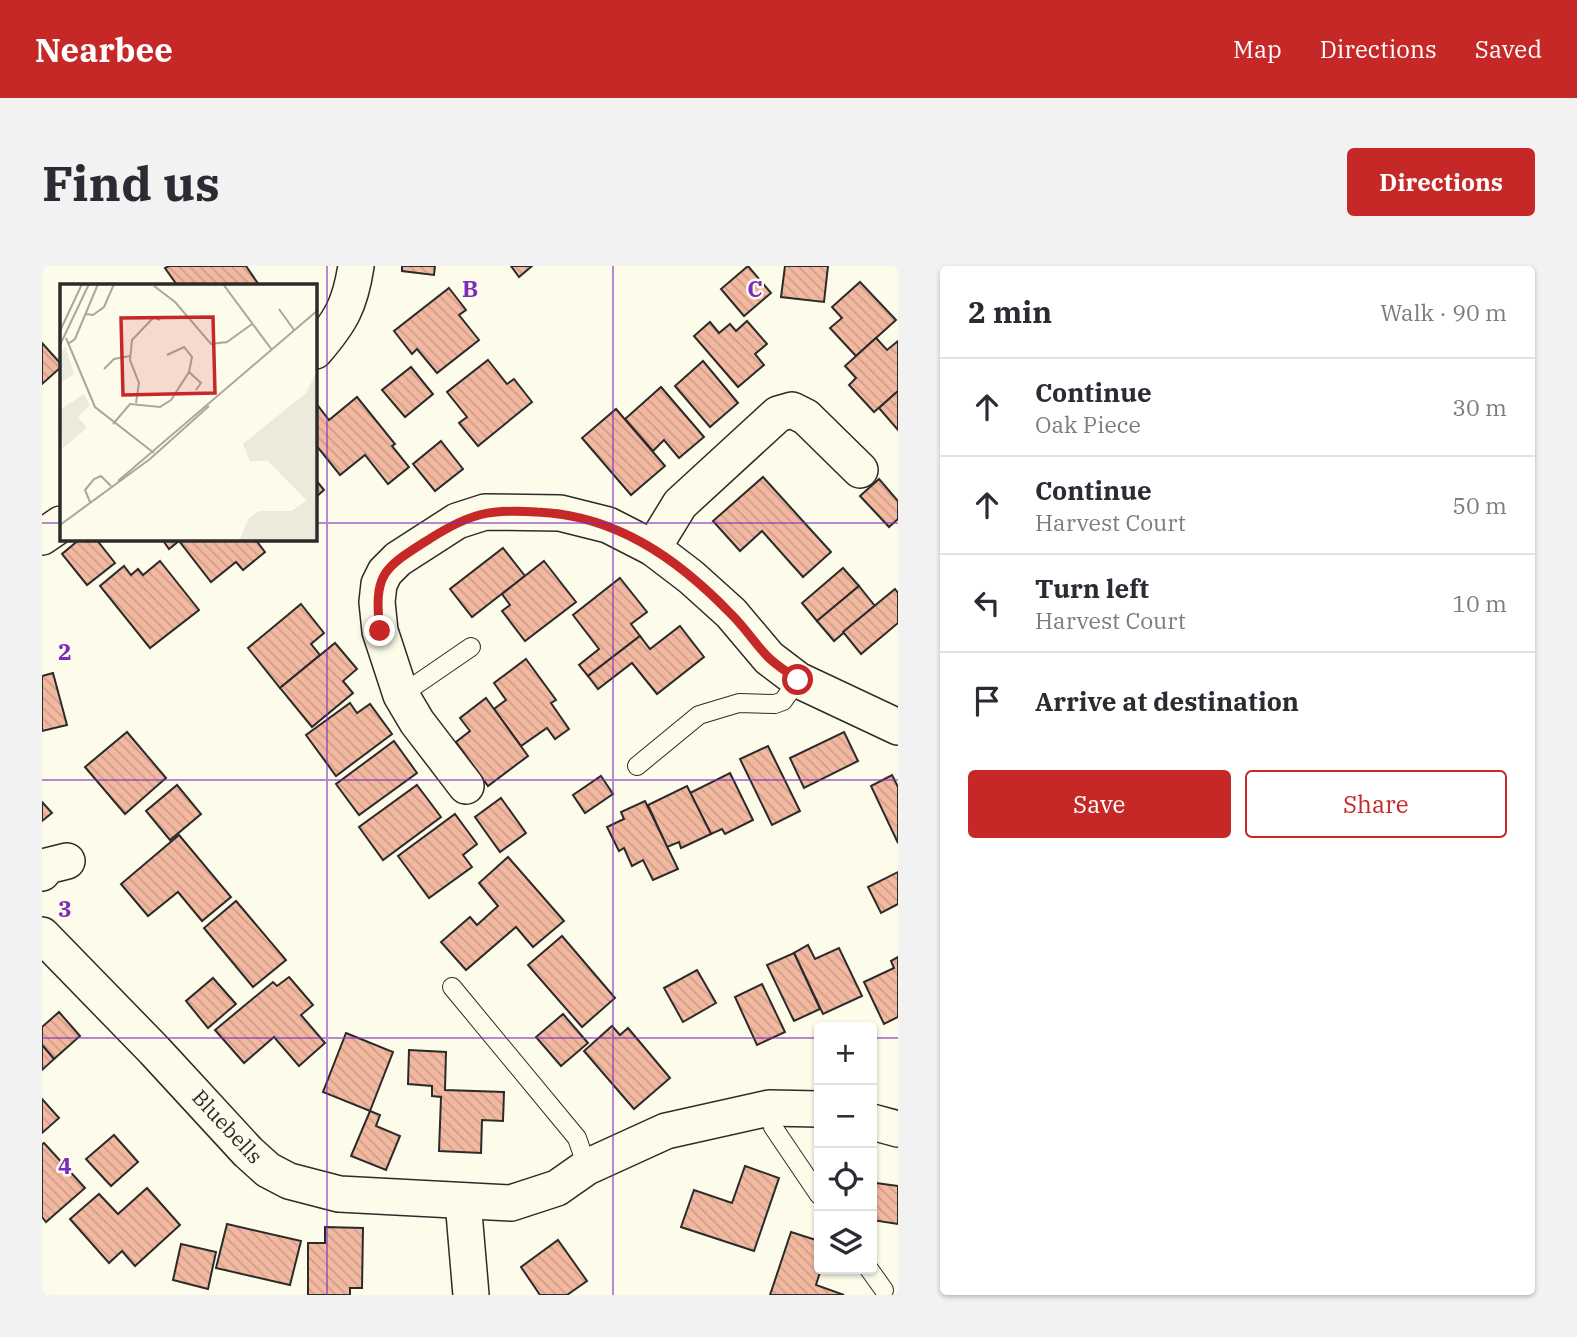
<!DOCTYPE html>
<meta charset="utf-8">
<style>
body{margin:0;font-family:"IBM Plex Serif",serif;background:#f2f2f3;color:#2b2b33}
.controls{position:absolute;right:21px;bottom:21px;display:grid;overflow:hidden;border-radius:7px;box-shadow:0 2px 5px #0004}
.controls button{width:63px;height:63px;display:grid;place-items:center;padding:0;border:0;border-bottom:2px solid #e1e1e2;background:#fff;color:#2b2b33;font:35px sans-serif}
.stop{position:absolute;width:21px;height:21px;margin:-16px;border:5px solid #c62828;border-radius:50%;background:#fff}
.stop.end{background:#c62828;border-color:#fff;box-shadow:0 2px 7px #0008}
.list{margin:0;padding:0;list-style:none}
h2{display:flex;justify-content:space-between;align-items:center;height:91px;margin:0;padding:0 28px;font-size:30px}
h2 small{font-size:23px;font-weight:400;color:#7c7c81}
.list li{display:grid;grid-template-columns:46px 1fr auto;gap:21px;align-items:center;box-sizing:border-box;height:98px;padding:0 28px;border-top:2px solid #e1e1e2}
.list b{display:block;font-size:26px;white-space:nowrap}
.list p{margin:0;font-size:23px;white-space:nowrap;color:#7c7c81}
.list em{font-size:23px;font-style:normal;color:#7c7c81}
.actions{display:flex;gap:14px;padding:21px 28px}
.actions a{flex:1;padding:16px 0;border:2px solid #c62828;border-radius:7px;text-align:center;font-size:24px;color:#c62828}
.actions .main{background:#c62828;color:#fff}
.icon{flex:none;width:38px;height:38px;fill:none;stroke:currentColor;stroke-width:2;stroke-linecap:round;stroke-linejoin:round}
.map{position:relative;flex:none;width:856px;height:1029px;overflow:hidden;border-radius:7px}
header{display:flex;align-items:center;gap:42px;box-sizing:border-box;height:98px;padding:0 35px;background:#c62828;color:#fff}
header strong{font-size:33px}
nav{display:flex;gap:38px;margin-inline-start:auto;font-size:24px}
.intro{display:flex;align-items:center;justify-content:space-between;box-sizing:border-box;height:168px;padding:0 42px}
h1{margin:0;font-size:49px}
.button{padding:18px 32px;border-radius:7px;background:#c62828;color:#fff;font-size:24px;font-weight:700}
main{display:flex;gap:42px;padding:0 42px}
aside{flex:1;background:#fff;border-radius:7px;box-shadow:0 2px 5px #0004}
.map>svg:first-child{display:block}
.building{fill:url(#building-back-hatch);stroke:#2b2b2b;stroke-width:2}
.lines{fill:none;stroke-linecap:round;stroke-linejoin:round}
.service-casing{stroke:#2b2b2b;stroke-width:20}
.minor-casing{stroke:#2b2b2b;stroke-width:38}
.service{stroke:#fdfbea;stroke-width:18}
.minor{stroke:#fdfbea;stroke-width:35}
.route{stroke:#c62828;stroke-width:9}
.grid{fill:none;stroke:#7b2cbf;stroke-width:2;stroke-opacity:0.55}
.labels{text-anchor:middle;stroke-width:5;stroke-linejoin:round;paint-order:stroke}
.street-label{font-size:21px;fill:#2b2b2b;stroke:#fdfbea}
.inset-road{fill:none;stroke:#a9a89e;stroke-width:2}
.view{fill:#c62828;fill-opacity:0.15;stroke:#c62828;stroke-width:3.5}
.inset-edge{fill:none;stroke:#2b2b2b;stroke-width:3.5}
.grid-label{font-size:23px;text-anchor:middle;font-weight:bold;fill:#7b2cbf;stroke:#fdfbea;stroke-width:5;stroke-linejoin:round;paint-order:stroke}
</style>
<header>
<strong>Nearbee</strong>
<nav><a>Map</a><a>Directions</a><a>Saved</a></nav>
</header>
<div class="intro"><h1>Find us</h1><a class="button">Directions</a></div>
<main>
<div class="map">
<svg width="856" height="1029" viewBox="0 0 856 1029">
<defs>
<pattern id="building-back-hatch" width="6" height="6" patternUnits="userSpaceOnUse" patternTransform="scale(1.75)"><rect width="6" height="6" fill="#f2b8a0"/><path d="M-1 5l2 2M0 0l6 6M5-1l2 2" fill="none" stroke="#d09e8a"/></pattern>
</defs>
<rect width="100%" height="100%" fill="#fdfbea"/>
<g class="building">
<path d="M 127,0 L 204,0 L 217,19 L 135,19 L 123,2 Z"/>
<path d="M 360,0 L 393,0 L 392,9 L 360,5 Z"/>
<path d="M 469,0 L 490,0 L 477,11 Z"/>
<path d="M 706,0 L 729,27 L 702,50 L 679,23 Z"/>
<path d="M 743,0 L 786,0 L 782,36 L 739,31 Z"/>
<path d="M 818,16 L 854,54 L 814,90 L 788,62 L 800,52 L 790,41 Z"/>
<path d="M 407,22 L 424,44 L 417,49 L 437,74 L 395,107 L 375,83 L 370,88 L 352,65 Z"/>
<path d="M 705,55 L 725,78 L 713,88 L 722,99 L 696,121 L 652,70 L 668,56 L 677,67 L 688,58 L 694,65 Z"/>
<path d="M 834,72 L 845,84 L 856,75 L 856,125 L 832,146 L 807,119 L 814,112 L 803,100 Z"/>
<path d="M 0,77 L 19,98 L 19,101 L 0,118 Z"/>
<path d="M 446,94 L 465,118 L 472,113 L 490,136 L 436,180 L 417,157 L 425,151 L 405,126 Z"/>
<path d="M 661,95 L 696,137 L 668,161 L 633,120 Z"/>
<path d="M 369,101 L 391,128 L 363,151 L 340,124 Z"/>
<path d="M 619,121 L 662,171 L 637,192 L 622,174 L 611,185 L 583,153 Z"/>
<path d="M 856,125 L 856,164 L 837,142 Z"/>
<path d="M 315,131 L 353,178 L 350,180 L 367,201 L 346,218 L 323,189 L 298,209 L 273,178 L 273,136 L 287,154 Z"/>
<path d="M 574,143 L 623,200 L 589,229 L 540,172 Z"/>
<path d="M 399,175 L 421,203 L 393,225 L 371,198 Z"/>
<path d="M 721,211 L 789,286 L 761,311 L 720,265 L 698,285 L 671,255 Z"/>
<path d="M 273,213 L 282,224 L 273,232 Z"/>
<path d="M 837,213 L 856,235 L 856,253 L 847,261 L 818,230 Z"/>
<path d="M 38,273 L 54,273 L 73,297 L 45,319 L 20,288 Z"/>
<path d="M 120,273 L 213,273 L 223,286 L 201,304 L 194,296 L 169,316 L 137,275 L 127,283 Z"/>
<path d="M 461,282 L 483,310 L 430,351 L 408,323 Z"/>
<path d="M 118,295 L 157,344 L 108,382 L 58,320 L 82,300 L 89,309 L 96,303 L 101,309 Z"/>
<path d="M 502,295 L 534,336 L 483,375 L 460,345 L 468,339 L 460,328 Z"/>
<path d="M 801,302 L 817,320 L 775,355 L 760,337 Z"/>
<path d="M 578,312 L 605,346 L 589,358 L 598,370 L 546,410 L 537,399 L 557,383 L 531,349 Z"/>
<path d="M 817,320 L 833,340 L 792,375 L 775,355 Z"/>
<path d="M 853,323 L 856,327 L 856,357 L 819,388 L 801,366 Z"/>
<path d="M 259,338 L 282,367 L 269,378 L 278,389 L 238,422 L 206,382 Z"/>
<path d="M 638,360 L 662,391 L 615,428 L 590,397 L 556,423 L 546,410 L 598,370 L 608,383 Z"/>
<path d="M 293,377 L 315,403 L 301,415 L 311,427 L 270,461 L 238,422 Z"/>
<path d="M 484,393 L 514,434 L 509,437 L 527,463 L 513,473 L 505,462 L 479,480 L 452,443 L 464,434 L 452,417 Z"/>
<path d="M 11,407 L 25,459 L 0,465 L 0,410 Z"/>
<path d="M 444,432 L 486,490 L 446,520 L 414,476 L 428,465 L 418,452 Z"/>
<path d="M 308,437 L 315,447 L 328,438 L 350,468 L 294,510 L 264,469 Z"/>
<path d="M 85,466 L 124,512 L 83,548 L 43,501 Z"/>
<path d="M 802,466 L 816,495 L 762,522 L 748,492 Z"/>
<path d="M 352,475 L 375,507 L 317,549 L 294,518 Z"/>
<path d="M 726,480 L 758,545 L 730,559 L 698,493 Z"/>
<path d="M 688,507 L 711,554 L 683,568 L 680,563 L 669,568 L 648,527 Z"/>
<path d="M 850,509 L 856,521 L 856,577 L 829,520 Z"/>
<path d="M 559,510 L 571,528 L 543,547 L 531,529 Z"/>
<path d="M 135,519 L 159,548 L 128,574 L 104,545 Z"/>
<path d="M 375,519 L 399,551 L 341,594 L 317,561 Z"/>
<path d="M 645,520 L 669,568 L 639,582 L 637,576 L 625,581 L 606,539 Z"/>
<path d="M 459,532 L 484,567 L 458,586 L 433,551 Z"/>
<path d="M 603,535 L 636,603 L 611,614 L 601,594 L 590,600 L 582,582 L 577,585 L 565,561 L 582,553 L 579,546 Z"/>
<path d="M 0,536 L 10,547 L 0,555 Z"/>
<path d="M 413,548 L 435,578 L 421,589 L 430,601 L 387,632 L 356,590 Z"/>
<path d="M 137,569 L 189,631 L 160,655 L 136,626 L 106,650 L 79,618 Z"/>
<path d="M 466,591 L 522,655 L 491,681 L 474,661 L 424,704 L 399,676 L 428,651 L 435,659 L 456,640 L 437,617 Z"/>
<path d="M 856,606 L 856,638 L 839,647 L 826,621 Z"/>
<path d="M 194,635 L 244,694 L 211,721 L 162,662 Z"/>
<path d="M 520,670 L 573,732 L 540,761 L 486,699 Z"/>
<path d="M 766,679 L 773,693 L 797,682 L 820,730 L 781,748 L 752,687 Z"/>
<path d="M 752,687 L 778,743 L 752,755 L 725,699 Z"/>
<path d="M 856,691 L 856,751 L 842,758 L 822,716 L 852,702 L 849,695 Z"/>
<path d="M 655,704 L 674,737 L 641,756 L 622,722 Z"/>
<path d="M 247,711 L 271,739 L 259,749 L 283,777 L 257,800 L 232,771 L 202,797 L 173,764 L 231,716 L 235,720 Z"/>
<path d="M 171,712 L 194,738 L 166,762 L 144,735 Z"/>
<path d="M 720,718 L 743,766 L 715,779 L 693,731 Z"/>
<path d="M 17,746 L 38,770 L 12,793 L 0,779 L 0,761 Z"/>
<path d="M 521,748 L 546,777 L 519,800 L 494,771 Z"/>
<path d="M 570,760 L 578,769 L 586,762 L 628,812 L 592,843 L 542,785 Z"/>
<path d="M 304,767 L 351,786 L 328,845 L 281,826 Z"/>
<path d="M 0,779 L 12,793 L 0,804 Z"/>
<path d="M 367,784 L 404,786 L 403,824 L 462,826 L 461,855 L 440,854 L 439,887 L 397,885 L 399,831 L 390,830 L 390,820 L 366,818 Z"/>
<path d="M 0,833 L 17,852 L 0,867 Z"/>
<path d="M 328,845 L 338,849 L 334,860 L 358,870 L 344,904 L 309,890 Z"/>
<path d="M 72,869 L 96,896 L 69,920 L 44,893 Z"/>
<path d="M 2,877 L 43,922 L 4,956 L 0,951 L 0,878 Z"/>
<path d="M 703,900 L 737,912 L 712,985 L 639,961 L 652,924 L 690,937 Z"/>
<path d="M 834,917 L 856,920 L 856,958 L 830,954 Z"/>
<path d="M 105,922 L 138,959 L 93,1000 L 80,985 L 67,997 L 28,953 L 57,928 L 76,948 Z"/>
<path d="M 185,958 L 259,975 L 248,1019 L 174,1002 Z"/>
<path d="M 283,961 L 321,962 L 320,1022 L 308,1022 L 308,1029 L 266,1029 L 266,977 L 283,977 Z"/>
<path d="M 749,966 L 777,975 L 777,1003 L 779,1003 L 774,1019 L 802,1029 L 728,1029 Z"/>
<path d="M 516,974 L 545,1015 L 525,1029 L 498,1029 L 479,1001 Z"/>
<path d="M 139,978 L 174,986 L 166,1023 L 131,1014 Z"/>
</g>
<g class="lines">
<defs>
<g id="service">
<path d="M 359,429 L 429,381"/>
<path d="M 595,500 L 657,449 L 697,437 L 733,438 L 741,435 L 756,414"/>
<path d="M 410,721 L 535,872 L 545,901"/>
<path d="M 727,842 L 731,861 L 777,929"/>
<path d="M 827,1003 L 842,1024"/>
</g>
<g id="minor">
<path d="M 273,85 C 299,55 308,39 314,0"/>
<path d="M 0,271 L 19,258"/>
<path d="M 611,282 L 638,238 L 736,148 L 750,144 L 764,151 L 818,204"/>
<path d="M 424,520 L 375,456 L 359,429 L 338,365 L 335,336 L 337,318 L 343,306 L 356,293 L 415,255 L 443,246 L 518,247 L 566,259 L 611,282 L 649,311 L 689,347 L 727,392 L 756,414 L 856,461"/>
<path d="M 0,607 L 5,600 L 25,595"/>
<path d="M 0,669 L 112,784 L 206,886 L 226,904 L 247,915 L 297,928 L 469,937 L 515,922 L 545,901 L 624,865 L 727,842 L 777,843"/>
<path d="M 830,856 L 856,863"/>
<path d="M 421,935 L 429,1029"/>
</g>
</defs>
<use href="#service" class="service-casing"/>
<use href="#minor" class="minor-casing"/>
<use href="#service" class="service"/>
<use href="#minor" class="minor"/>
</g>
<g class="lines">
<path class="route" d="M 338,365 C 331,306 342,302 389,272 C 429,247 447,243 495,246 C 573,249 635,292 688,347 C 702,360 713,378 726,391 C 735,400 747,407 756,414"/>
</g>
<path class="grid" d="M 285,0 L 285,1029M 571,0 L 571,1029M 0,257 L 19,257M 273,257 L 856,257M 0,514 L 856,514M 0,772 L 777,772M 830,772 L 856,772"/>
<g class="labels">
<g class="street-label">
<text transform="translate(185 861) rotate(47)" y="7">Bluebells</text>
</g>
</g>
<g transform="translate(18 18)">
<rect width="257" height="257" fill="#fdfbea"/>
<path d="M 5,62 L 14,90 L 0,99 L 0,73 ZM 257,87 L 257,257 L 179,257 L 189,234 L 199,227 L 231,227 L 247,217 L 208,177 L 190,177 L 183,160 L 246,109 ZM 24,110 L 30,121 L 18,133 L 27,144 L 3,164 L 0,126 Z" fill="#ecebdb"/>
<path class="inset-road" d="M 163,0 L 212,66M 94,2 L 115,18 L 151,60 L 167,58 L 192,40M 219,25 L 234,46M 26,30 L 33,31 L 44,23 L 54,0M 0,47 L 22,0M 6,54 L 35,123 L 94,169M 8,60 L 15,55 L 38,0M 0,61 L 29,0M 44,85 L 54,75 L 70,72M 129,88 L 141,99 L 136,106M 76,119 L 79,99 L 70,76 L 72,56 L 94,33 L 100,36M 53,140 L 70,120 L 100,123 L 111,116 L 129,88 L 132,73 L 124,63 L 107,71M 58,197 L 258,26M 30,218 L 25,206 L 34,195 L 41,192 L 51,202M 0,241 L 90,175 L 149,122"/>
<path class="view" d="M 153,33 L 155,109 L 63,111 L 61,34 Z"/>
<rect width="257" height="257" class="inset-edge"/>
</g>
<g class="grid-label">
<text x="428" y="31">B</text>
<text x="713" y="31">C</text>
<text x="23" y="394">2</text>
<text x="23" y="651">3</text>
<text x="23" y="908">4</text>
</g>
</svg>
<div class="controls">
<button>+</button>
<button>−</button>
<button><svg class="icon" aria-label="locate" viewBox="0 0 24 24"><circle cx="12" cy="12" r="6"/><path d="M12 2v4M12 18v4M2 12h4M18 12h4"/></svg></button>
<button><svg class="icon" aria-label="layers" viewBox="0 0 24 24"><path d="M12 4l9 5-9 5-9-5zM3 14l9 5 9-5"/></svg></button>
</div>
<div class="stop" style="left:756px;top:414px"></div>
<div class="stop end" style="left:338px;top:365px"></div>
</div>
<aside>
<h2>2 min<small>Walk · 90 m</small></h2>
<ul class="list">
<li><svg class="icon" aria-label="ahead" viewBox="0 0 24 24"><path d="M12 20V5M6 11l6-6 6 6"/></svg><div><b>Continue</b><p>Oak Piece</p></div><em>30 m</em></li>
<li><svg class="icon" aria-label="ahead" viewBox="0 0 24 24"><path d="M12 20V5M6 11l6-6 6 6"/></svg><div><b>Continue</b><p>Harvest Court</p></div><em>50 m</em></li>
<li><svg class="icon" aria-label="left" viewBox="0 0 24 24"><path d="M17 20v-9H6M10 6l-5 5 5 5"/></svg><div><b>Turn left</b><p>Harvest Court</p></div><em>10 m</em></li>
<li><svg class="icon" aria-label="arrive" viewBox="0 0 24 24"><path d="M6 21V4h12l-3 4 3 4H6"/></svg><div><b>Arrive at destination</b></div></li>
</ul>
<div class="actions"><a class="main">Save</a><a>Share</a></div>
</aside>
</main>
